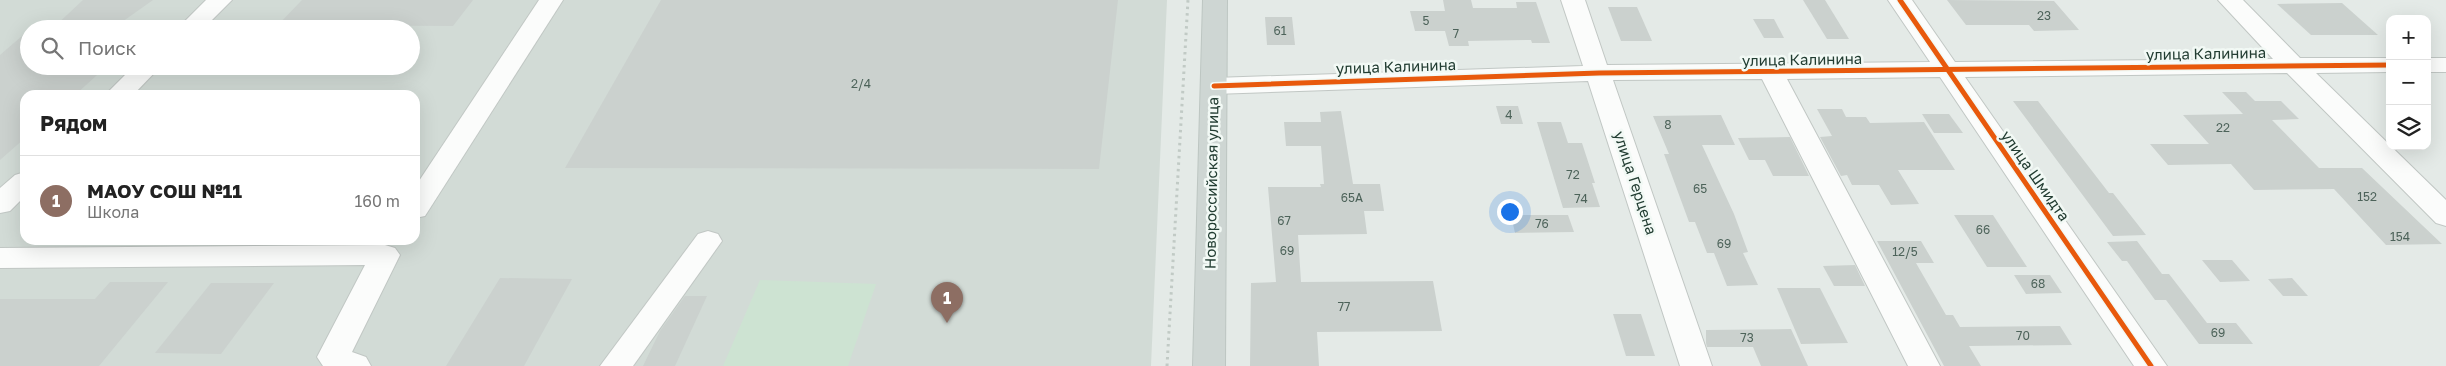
<!DOCTYPE html>
<html lang="ru">
<meta charset="utf-8">
<style>
body{margin:0;font-family:"Golos Text",sans-serif;background:#f2f2f2;color:#222}
.controls{position:absolute;right:15px;top:15px;display:grid;overflow:hidden;border-radius:10px;box-shadow:0 5px 20px #0002}
.controls button{width:45px;height:45px;display:grid;place-items:center;padding:0;border:0;border-bottom:1px solid #e0e0e0;background:#fff;color:#222;font:25px sans-serif}
.you{position:absolute;left:1509px;top:211px;width:18px;height:18px;margin:-12px;border:4px solid #fff;border-radius:50%;background:#1a73e8;box-shadow:0 0 0 8px #1a73e833}
.badge{display:grid;place-items:center;width:32px;height:32px;border-radius:50%;background:#667a71;color:#fff;font-size:16px;font-weight:700}
.pin{position:absolute;translate:-50% -41px;filter:drop-shadow(0 1px 2px #0008)}
.pin::after{content:'';position:absolute;top:26px;width:18px;height:15px;background:inherit;clip-path:polygon(0 0,100% 0,50% 100%)}
.list{margin:0;padding:0;list-style:none}
h2{display:flex;justify-content:space-between;align-items:center;height:65px;margin:0;padding:0 20px;font-size:21px}
h2 small{font-size:16px;font-weight:400;color:#767676}
.list li{display:grid;grid-template-columns:32px 1fr auto;gap:15px;align-items:center;box-sizing:border-box;height:90px;padding:0 20px;border-top:1px solid #e0e0e0}
.list b{display:block;font-size:19px;white-space:nowrap}
.list p{margin:0;font-size:16px;white-space:nowrap;color:#767676}
.list em{font-size:16px;font-style:normal;color:#767676}
.icon{flex:none;width:28px;height:28px;fill:none;stroke:currentColor;stroke-width:2;stroke-linecap:round;stroke-linejoin:round}
.map{position:relative;flex:none;width:2446px;height:366px;overflow:hidden}
.search{position:absolute;background:#fff;box-shadow:0 5px 20px #0002;left:20px;top:20px;width:400px;height:55px;display:flex;align-items:center;gap:12px;box-sizing:border-box;padding:0 18px;border-radius:28px;color:#767676;font-size:19px}
.panel{position:absolute;background:#fff;box-shadow:0 5px 20px #0002;left:20px;top:90px;width:400px;height:155px;border-radius:15px}
.map>svg:first-child{display:block}
.built{fill:#d2dbd6;fill-rule:evenodd}
.green{fill:#cde3d2}
.building{fill:#cbd1ce}
.lines{fill:none;stroke-linecap:round;stroke-linejoin:round}
.minor-casing{stroke:#c1c7c4;stroke-width:2}
.major-casing{stroke:#bdc6c2;stroke-width:2}
.path{stroke:#c1cac5;stroke-width:3;stroke-dasharray:2.5 4;stroke-linecap:butt}
.minor{fill:#fbfcfb;fill-rule:evenodd}
.major{fill:#ced6d3;fill-rule:evenodd}
.cycleway-casing{stroke:#f2f9f5;stroke-width:8}
.cycleway{stroke:#e8590c;stroke-width:5}
.labels{text-anchor:middle;stroke-width:5;stroke-linejoin:round;paint-order:stroke}
.number-label{font-size:12px;fill:#4d635a}
.street-label{font-size:15px;fill:#223d32;stroke:#f2f9f5}
</style>
<div class="map">
<svg width="2446" height="366" viewBox="0 0 2446 366">
<rect width="100%" height="100%" fill="#e4eae7"/>
<path class="built" d="M 0,0 L 1167,0 L 1151,366 L 0,366 ZM 29,29 L 411,29 L 411,66 L 29,66 ZM 25,95 L 415,95 L 415,240 L 25,240 Z"/>
<path class="green" d="M 760,280 L 876,284 L 848,366 L 723,366 Z"/>
<g class="building">
<path d="M 83,0 L 153,0 L 112,29 L 52,29 Z"/>
<path d="M 302,0 L 473,0 L 453,26 L 278,25 Z"/>
<path d="M 661,0 L 1118,0 L 1099,169 L 565,168 Z"/>
<path d="M 1443,0 L 1471,0 L 1473,8 L 1517,8 L 1516,2 L 1536,2 L 1550,43 L 1532,43 L 1531,40 L 1468,41 L 1469,46 L 1449,46 L 1445,31 L 1415,31 L 1410,11 L 1445,11 Z"/>
<path d="M 1803,0 L 1825,0 L 1849,39 L 1827,39 Z"/>
<path d="M 1947,0 L 2054,1 L 2079,30 L 2034,31 L 2029,25 L 1966,25 Z"/>
<path d="M 2342,3 L 2378,35 L 2311,35 L 2277,4 Z"/>
<path d="M 1608,7 L 1637,7 L 1652,41 L 1621,41 Z"/>
<path d="M 1265,17 L 1292,17 L 1295,45 L 1267,45 Z"/>
<path d="M 1753,19 L 1774,19 L 1784,38 L 1764,38 Z"/>
<path d="M 29,30 L 29,66 L 107,66 L 75,95 L 25,95 L 25,138 L 0,160 L 0,55 Z"/>
<path d="M 2222,92 L 2246,92 L 2255,101 L 2281,101 L 2299,119 L 2272,120 L 2319,168 L 2362,168 L 2442,244 L 2386,245 L 2334,189 L 2254,190 L 2231,164 L 2168,165 L 2150,144 L 2209,144 L 2183,115 L 2243,114 Z"/>
<path d="M 2013,101 L 2038,101 L 2109,193 L 2113,193 L 2146,235 L 2113,236 Z"/>
<path d="M 1496,106 L 1518,106 L 1523,124 L 1501,124 Z"/>
<path d="M 1817,109 L 1842,109 L 1846,117 L 1866,117 L 1870,123 L 1924,122 L 1955,170 L 1898,170 L 1919,204 L 1891,205 L 1879,185 L 1852,185 L 1847,175 L 1841,176 L 1820,137 L 1832,136 Z"/>
<path d="M 1341,111 L 1353,184 L 1380,184 L 1384,211 L 1364,211 L 1367,234 L 1298,235 L 1301,282 L 1433,281 L 1442,331 L 1317,332 L 1319,366 L 1250,366 L 1251,283 L 1276,282 L 1268,187 L 1321,187 L 1320,184 L 1324,184 L 1321,146 L 1286,146 L 1284,122 L 1321,122 L 1320,112 Z"/>
<path d="M 1922,114 L 1949,114 L 1963,133 L 1934,133 Z"/>
<path d="M 1721,115 L 1735,145 L 1702,145 L 1734,214 L 1748,252 L 1743,253 L 1758,285 L 1727,286 L 1714,253 L 1707,253 L 1695,222 L 1689,222 L 1664,154 L 1669,154 L 1653,116 Z"/>
<path d="M 1537,122 L 1561,122 L 1568,143 L 1582,143 L 1595,183 L 1592,183 L 1600,207 L 1563,208 Z"/>
<path d="M 1790,137 L 1809,176 L 1773,176 L 1765,160 L 1749,160 L 1738,138 Z"/>
<path d="M 1511,215 L 1568,215 L 1574,232 L 1515,233 Z"/>
<path d="M 1954,215 L 1993,215 L 2027,267 L 1987,267 Z"/>
<path d="M 1877,241 L 1921,241 L 1934,263 L 1916,263 L 1946,315 L 1953,315 L 1960,327 L 2060,326 L 2072,345 L 1969,346 L 1981,366 L 1944,366 Z"/>
<path d="M 2137,241 L 2162,274 L 2169,274 L 2207,323 L 2236,323 L 2253,344 L 2199,344 L 2166,300 L 2155,300 L 2127,261 L 2122,261 L 2107,242 Z"/>
<path d="M 2202,260 L 2232,260 L 2250,281 L 2220,282 Z"/>
<path d="M 1855,265 L 1865,286 L 1834,286 L 1823,266 Z"/>
<path d="M 2014,275 L 2050,275 L 2062,293 L 2026,294 Z"/>
<path d="M 500,278 L 572,279 L 524,366 L 446,366 Z"/>
<path d="M 2292,278 L 2308,296 L 2283,296 L 2268,279 Z"/>
<path d="M 110,282 L 168,282 L 99,366 L 0,366 L 0,299 L 95,299 Z"/>
<path d="M 211,283 L 274,283 L 221,354 L 155,353 Z"/>
<path d="M 1777,288 L 1820,288 L 1848,343 L 1801,344 Z"/>
<path d="M 685,296 L 707,296 L 675,366 L 643,366 L 660,331 Z"/>
<path d="M 1613,314 L 1641,314 L 1655,356 L 1626,356 Z"/>
<path d="M 1791,329 L 1808,366 L 1761,366 L 1753,347 L 1707,347 L 1706,343 L 1706,330 Z"/>
</g>
<g class="lines">
<defs>
<g id="minor">
<path d="M 206,0 L 232,0 L 203,29 L 177,29 Z"/>
<path d="M 539,0 L 563,0 L 425,216 L 415,218 L 415,187 Z"/>
<path d="M 1561,0 L 1585,0 L 1607,65 L 1930,62 L 1888,0 L 1912,0 L 1955,62 L 2273,59 L 2218,0 L 2243,0 L 2300,58 L 2390,58 L 2390,72 L 2316,73 L 2446,200 L 2446,226 L 2436,223 L 2287,73 L 1965,77 L 2167,366 L 2134,366 L 1940,77 L 1787,79 L 1940,366 L 1908,366 L 1762,79 L 1613,80 L 1712,366 L 1680,366 L 1588,81 L 1214,94 L 1205,91 L 1201,86 L 1205,81 L 1214,78 L 1583,66 Z"/>
<rect x="2427" y="58" width="19" height="14"/>
<path d="M 134,66 L 161,66 L 133,95 L 105,95 Z"/>
<path d="M 25,172 L 25,196 L 10,211 L 0,213 L 0,188 L 15,175 Z"/>
<path d="M 708,231 L 718,234 L 722,241 L 633,366 L 600,366 L 698,234 Z"/>
<path d="M 385,245 L 395,248 L 400,255 L 352,352 L 366,357 L 371,366 L 323,366 L 317,357 L 365,265 L 0,268 L 0,248 Z"/>
</g>
<path id="major" d="M 1203,0 L 1227,0 L 1225,366 L 1193,366 Z"/>
</defs>
<use href="#minor" class="minor-casing"/>
<use href="#major" class="major-casing"/>
<path class="path" d="M 1167,366 L 1188,0"/>
<use href="#minor" class="minor"/>
<use href="#major" class="major"/>
<defs>
<g id="cycleway">
<path d="M 1900,0 L 2151,366"/>
<path d="M 1214,86 L 1599,73 L 2390,65"/>
</g>
</defs>
<use href="#cycleway" class="cycleway-casing"/>
<use href="#cycleway" class="cycleway"/>
</g>
<g class="labels">
<g class="number-label">
<text x="2044" y="20">23</text>
<text x="1426" y="25">5</text>
<text x="1280" y="35">61</text>
<text x="1456" y="38">7</text>
<text x="861" y="88">2/4</text>
<text x="1509" y="119">4</text>
<text x="1668" y="129">8</text>
<text x="2223" y="132">22</text>
<text x="1573" y="179">72</text>
<text x="1700" y="193">65</text>
<text x="2367" y="201">152</text>
<text x="1352" y="202">65А</text>
<text x="1581" y="203">74</text>
<text x="1284" y="225">67</text>
<text x="1542" y="228">76</text>
<text x="1983" y="234">66</text>
<text x="2400" y="241">154</text>
<text x="1724" y="248">69</text>
<text x="1287" y="255">69</text>
<text x="1905" y="256">12/5</text>
<text x="2038" y="288">68</text>
<text x="1344" y="311">77</text>
<text x="2218" y="337">69</text>
<text x="2023" y="340">70</text>
<text x="1747" y="342">73</text>
</g>
<g class="street-label">
<text transform="translate(2206 54) rotate(-1)" y="5">улица Калинина</text>
<text transform="translate(1802 60) rotate(-1)" y="5">улица Калинина</text>
<text transform="translate(1396 67) rotate(-2)" y="5">улица Калинина</text>
<text transform="translate(2035 176) rotate(55)" y="5">улица Шмидта</text>
<text transform="translate(1212 183) rotate(-89)" y="5">Новороссийская улица</text>
<text transform="translate(1635 183) rotate(72)" y="5">улица Герцена</text>
</g>
</g>
</svg>
<div class="controls">
<button>+</button>
<button>−</button>
<button><svg class="icon" aria-label="layers" viewBox="0 0 24 24"><path d="M12 4l9 5-9 5-9-5zM3 14l9 5 9-5"/></svg></button>
</div>
<div class="you"></div>
<div class="pin badge" style="left:947px;top:323px;background:#8d6e63">1</div>
<div class="search"><svg class="icon" aria-label="search" viewBox="0 0 24 24"><circle cx="10" cy="10" r="6"/><path d="M15 15l6 6"/></svg>Поиск</div>
<section class="panel">
<h2>Рядом<small></small></h2>
<ul class="list">
<li><span class="badge" style="background:#8d6e63">1</span><div><b>МАОУ СОШ №11</b><p>Школа</p></div><em>160 m</em></li>
</ul>
</section>
</div>
